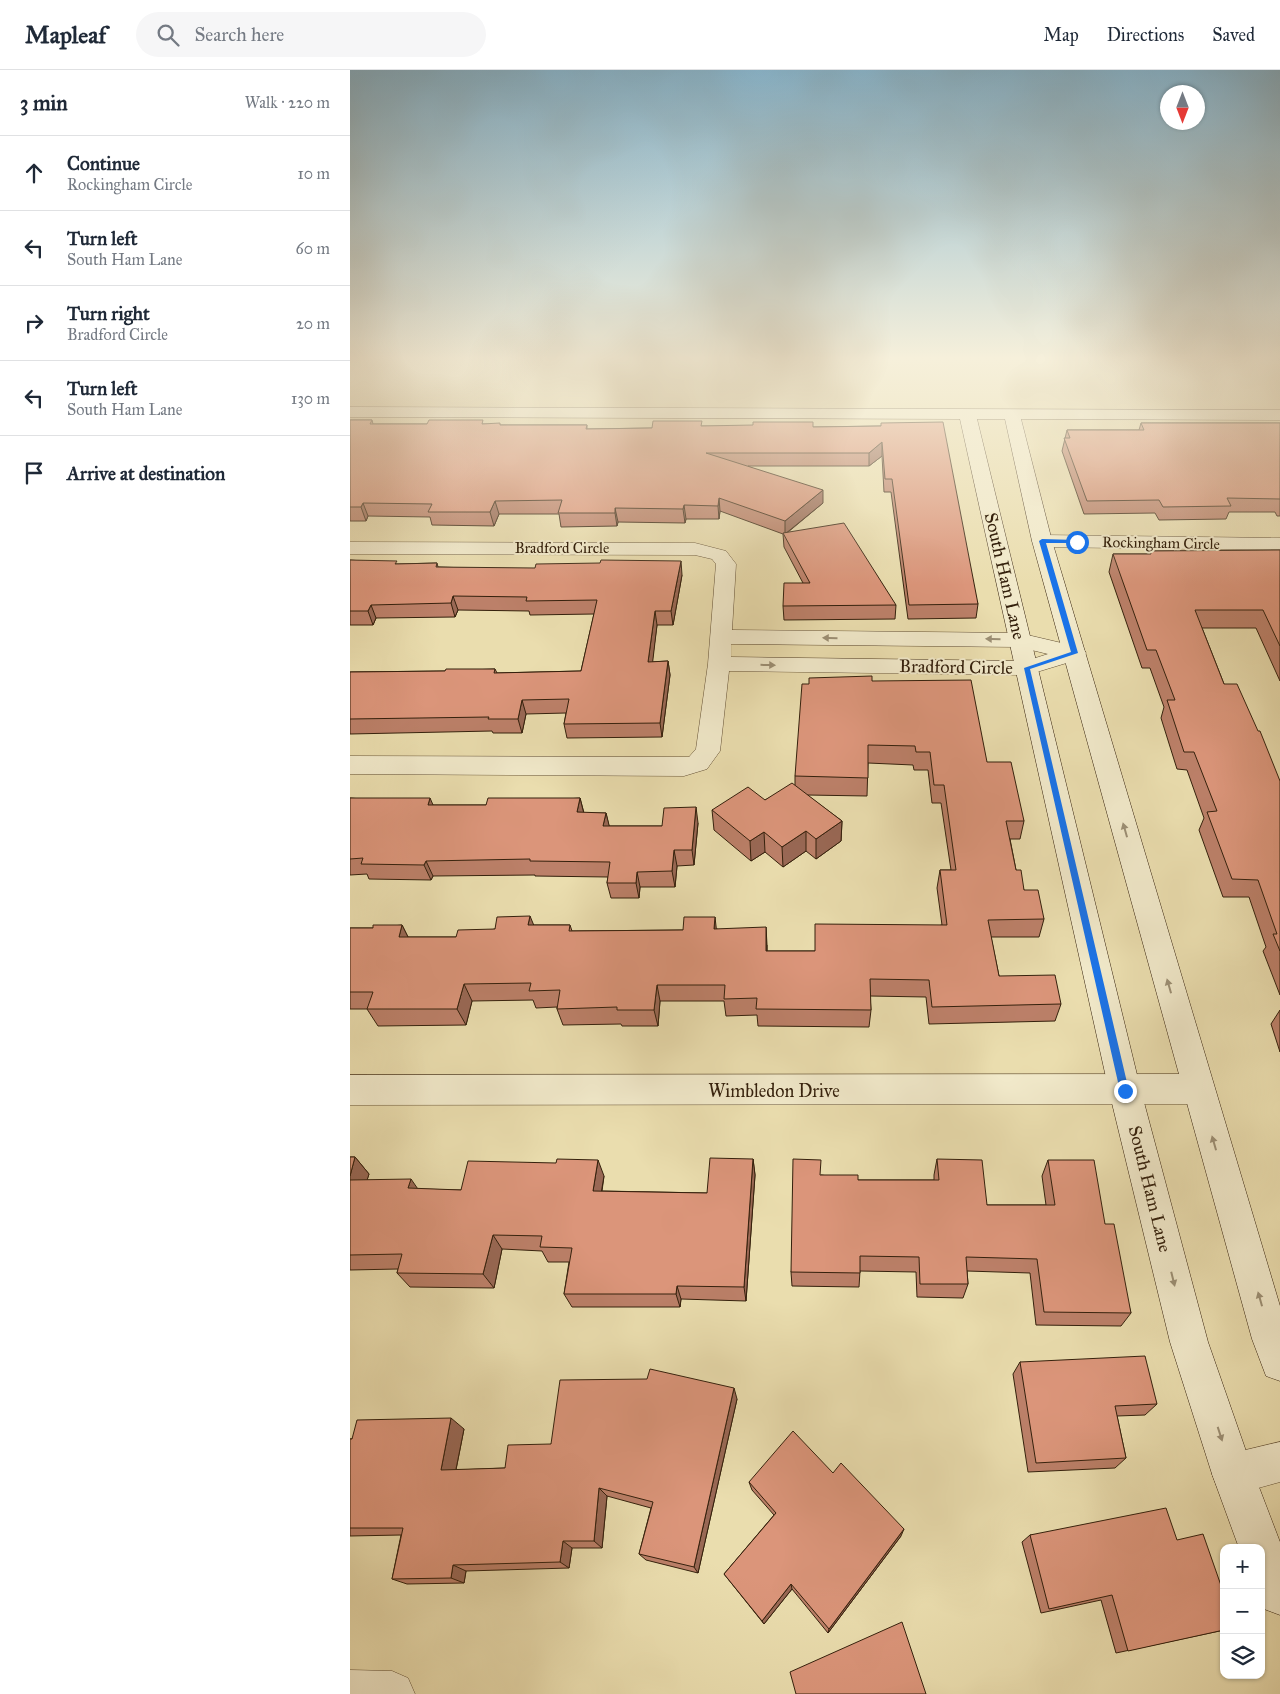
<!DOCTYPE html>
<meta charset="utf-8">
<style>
body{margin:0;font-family:"IM FELL Great Primer",serif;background:#f6f6f7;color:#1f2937}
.controls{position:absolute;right:15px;bottom:15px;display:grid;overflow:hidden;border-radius:10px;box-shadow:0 1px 4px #0004}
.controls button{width:45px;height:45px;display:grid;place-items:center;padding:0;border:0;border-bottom:1px solid #e0e1e3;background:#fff;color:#1f2937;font:25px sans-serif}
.compass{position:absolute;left:810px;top:15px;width:45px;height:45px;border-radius:50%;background:#fff;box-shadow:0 1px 4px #0004;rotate:180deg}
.stop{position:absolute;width:15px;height:15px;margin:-11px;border:4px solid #1a73e8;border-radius:50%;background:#fff}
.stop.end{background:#1a73e8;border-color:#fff;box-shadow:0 1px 5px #0008}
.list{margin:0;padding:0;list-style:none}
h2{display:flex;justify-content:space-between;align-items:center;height:65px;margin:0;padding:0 20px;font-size:21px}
h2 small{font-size:16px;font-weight:400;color:#747a83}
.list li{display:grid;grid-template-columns:32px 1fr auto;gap:15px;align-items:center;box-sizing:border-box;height:75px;padding:0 20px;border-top:1px solid #e0e1e3}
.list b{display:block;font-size:19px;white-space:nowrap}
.list p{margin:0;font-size:16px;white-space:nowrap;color:#747a83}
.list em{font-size:16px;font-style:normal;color:#747a83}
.icon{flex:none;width:28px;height:28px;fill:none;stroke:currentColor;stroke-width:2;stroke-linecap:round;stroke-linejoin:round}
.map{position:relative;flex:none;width:930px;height:1624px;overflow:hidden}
header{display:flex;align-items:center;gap:30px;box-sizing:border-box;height:70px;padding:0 25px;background:#fff;border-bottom:1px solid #e0e1e3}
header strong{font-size:24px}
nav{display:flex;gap:28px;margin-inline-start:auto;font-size:18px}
.search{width:350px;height:45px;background:#f6f6f7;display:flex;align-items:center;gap:12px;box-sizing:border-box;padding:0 18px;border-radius:28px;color:#747a83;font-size:19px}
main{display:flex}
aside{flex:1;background:#fff}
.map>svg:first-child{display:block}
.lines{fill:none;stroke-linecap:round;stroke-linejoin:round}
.stream{fill:#707e6b;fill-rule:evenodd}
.minor-casing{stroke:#624f34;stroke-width:1}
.secondary-casing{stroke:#34200c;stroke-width:1}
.minor{fill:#f1e9ca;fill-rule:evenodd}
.secondary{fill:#f1e9ca;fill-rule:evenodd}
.wall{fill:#bc8069;stroke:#34200c}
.shaded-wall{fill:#996855;stroke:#34200c}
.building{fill:#db957a;stroke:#34200c}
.oneway{fill:#9c8f74}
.route{fill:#1a73e8}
.labels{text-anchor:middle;stroke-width:4;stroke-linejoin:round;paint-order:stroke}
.far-street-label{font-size:15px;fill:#34200c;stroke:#f1e9ca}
.street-label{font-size:18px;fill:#34200c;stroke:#f1e9ca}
</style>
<header>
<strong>Mapleaf</strong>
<div class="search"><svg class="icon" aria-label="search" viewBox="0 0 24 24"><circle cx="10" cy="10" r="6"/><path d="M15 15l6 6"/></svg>Search here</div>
<nav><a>Map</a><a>Directions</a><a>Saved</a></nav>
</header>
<main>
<aside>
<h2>3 min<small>Walk · 220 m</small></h2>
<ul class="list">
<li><svg class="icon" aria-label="ahead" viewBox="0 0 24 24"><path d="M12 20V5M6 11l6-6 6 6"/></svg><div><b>Continue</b><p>Rockingham Circle</p></div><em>10 m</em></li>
<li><svg class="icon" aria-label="left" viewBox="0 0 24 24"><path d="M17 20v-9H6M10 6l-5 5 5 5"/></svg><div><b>Turn left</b><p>South Ham Lane</p></div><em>60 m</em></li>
<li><svg class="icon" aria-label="right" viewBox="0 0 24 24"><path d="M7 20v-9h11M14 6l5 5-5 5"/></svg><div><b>Turn right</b><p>Bradford Circle</p></div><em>20 m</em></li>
<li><svg class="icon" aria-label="left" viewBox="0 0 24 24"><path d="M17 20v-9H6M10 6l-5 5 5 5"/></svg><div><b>Turn left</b><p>South Ham Lane</p></div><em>130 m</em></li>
<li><svg class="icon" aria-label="arrive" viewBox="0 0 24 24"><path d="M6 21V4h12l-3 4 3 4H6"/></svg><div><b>Arrive at destination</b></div></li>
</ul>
</aside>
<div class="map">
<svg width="930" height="1624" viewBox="0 0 930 1624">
<rect width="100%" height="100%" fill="#eaddae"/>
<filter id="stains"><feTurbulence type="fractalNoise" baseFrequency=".004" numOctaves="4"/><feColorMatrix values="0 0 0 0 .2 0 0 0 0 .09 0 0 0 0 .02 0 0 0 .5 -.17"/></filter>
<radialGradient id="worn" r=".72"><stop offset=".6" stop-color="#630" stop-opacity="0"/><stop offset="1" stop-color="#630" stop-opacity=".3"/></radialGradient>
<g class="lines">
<path class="stream" d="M 925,287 L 930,287 L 930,291 Z"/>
<defs>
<g id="minor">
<path d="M 692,465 L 930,468 L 930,480 L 692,477 L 685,475 L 682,471 L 685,467 Z"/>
<path d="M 0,472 L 345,473 L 376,481 L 386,494 L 382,560 L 669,563 L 733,578 L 736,583 L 733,588 L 677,605 L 379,601 L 370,681 L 357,699 L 334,706 L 0,704 L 0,686 L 339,687 L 346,679 L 358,594 L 366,494 L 362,489 L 345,485 L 0,484 ZM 381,574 L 669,577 L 698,584 L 676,591 L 381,587 Z"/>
<path d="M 848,1004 L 859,1009 L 864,1019 L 859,1029 L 848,1034 L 0,1035 L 0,1005 Z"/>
<path d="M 930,1372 L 930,1412 L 883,1425 L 868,1419 L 862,1404 L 868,1389 L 883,1383 Z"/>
<path d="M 0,1600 L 42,1601 L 58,1608 L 65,1624 L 0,1624 Z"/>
</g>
<path id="secondary" d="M 0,337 L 930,340 L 930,350 L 671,349 L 702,471 L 930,1236 L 930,1311 L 916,1306 L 902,1269 L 682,471 L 655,349 L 627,349 L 791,1021 L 858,1272 L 904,1404 L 930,1472 L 930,1545 L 914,1539 L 911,1531 L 911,1478 L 889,1478 L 862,1404 L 820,1272 L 759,1021 L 610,349 L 0,347 Z"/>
</defs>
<use href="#minor" class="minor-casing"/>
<use href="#secondary" class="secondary-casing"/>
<use href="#minor" class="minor"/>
<use href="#secondary" class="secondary"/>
</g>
<g class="wall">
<path d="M 0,350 L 22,350 L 23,354 L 134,354 L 151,355 L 237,355 L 237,359 L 302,358 L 352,356 L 463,357 L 531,356 L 628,534 L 626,548 L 558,549 L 541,422 L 534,422 L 532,386 L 519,396 L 398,396 L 473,433 L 437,463 L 546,535 L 545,549 L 434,550 L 433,536 L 453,513 L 434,477 L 433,464 L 370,441 L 369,449 L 336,449 L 335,453 L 268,452 L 267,456 L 211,457 L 209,444 L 149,444 L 144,456 L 82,455 L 80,447 L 18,446 L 16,451 L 0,451 Z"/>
<path d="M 791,353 L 930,353 L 930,446 L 927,446 L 925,442 L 879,442 L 876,449 L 809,450 L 805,443 L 734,444 L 712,381 L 717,360 L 789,360 Z"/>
<path d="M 930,480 L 930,611 L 906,558 L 852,558 L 874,614 L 930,711 L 930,925 L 913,881 L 916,877 L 899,827 L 873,827 L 849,760 L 854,748 L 837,700 L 827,699 L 811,648 L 814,637 L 800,598 L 792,598 L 759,502 L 763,484 L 799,484 L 800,481 Z"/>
<path d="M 0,490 L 48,494 L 87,493 L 88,497 L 332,505 L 323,555 L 307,555 L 302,592 L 318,591 L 320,605 L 312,667 L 217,668 L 214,654 L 216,643 L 176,644 L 172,663 L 143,663 L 142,661 L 0,664 L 0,602 L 95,601 L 145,599 L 147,603 L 231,601 L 244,544 L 180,545 L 179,541 L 108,540 L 105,547 L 26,548 L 23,555 L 0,555 Z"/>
<path d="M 522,611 L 637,692 L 674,751 L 670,769 L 660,769 L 666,800 L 674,820 L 694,849 L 689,867 L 641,867 L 649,906 L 711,934 L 705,951 L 579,954 L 576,927 L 520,926 L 521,940 L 519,957 L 408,956 L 407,945 L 376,946 L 374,931 L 310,931 L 308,956 L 272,956 L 271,954 L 213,955 L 207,939 L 207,937 L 186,938 L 183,930 L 122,931 L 116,955 L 28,956 L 17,939 L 0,939 L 0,858 L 23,858 L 52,855 L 58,867 L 106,867 L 145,859 L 184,855 L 220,855 L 222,861 L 333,860 L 367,859 L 417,875 L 417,881 L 465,881 L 592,855 L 587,818 L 590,800 L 601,800 L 591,733 L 582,733 L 578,700 L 564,700 L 563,695 L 518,693 L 517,726 L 457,725 L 492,751 L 491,771 L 466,789 L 456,781 L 433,797 L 415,782 L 401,791 L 364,760 L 362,740 L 415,730 L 445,715 L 445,706 Z"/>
<path d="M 0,728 L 83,735 L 136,735 L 230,728 L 234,743 L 256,743 L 259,756 L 312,756 L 348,753 L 344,795 L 327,796 L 325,817 L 290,817 L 289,828 L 261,828 L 257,813 L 258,807 L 185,806 L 185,805 L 83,806 L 81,810 L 19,809 L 17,804 L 0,805 Z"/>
<path d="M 930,940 L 930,982 L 921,954 Z"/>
<path d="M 0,1087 L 5,1087 L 19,1104 L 17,1110 L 68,1119 L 111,1120 L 254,1106 L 252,1121 L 357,1123 L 403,1089 L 405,1105 L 396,1231 L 331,1229 L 330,1237 L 222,1237 L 214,1224 L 219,1192 L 198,1192 L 192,1181 L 152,1179 L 144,1218 L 60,1217 L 47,1203 L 48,1199 L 0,1200 Z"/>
<path d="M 587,1089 L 637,1135 L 696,1135 L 692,1106 L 698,1090 L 755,1154 L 781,1243 L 771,1256 L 686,1255 L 680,1203 L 617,1201 L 618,1214 L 613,1228 L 567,1227 L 566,1202 L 510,1201 L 509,1217 L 442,1216 L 441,1202 L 471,1105 L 508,1110 L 584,1110 L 584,1105 Z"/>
<path d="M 670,1292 L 807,1334 L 795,1345 L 767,1346 L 776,1388 L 765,1398 L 678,1402 L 663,1304 Z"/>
<path d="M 387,1329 L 348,1503 L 296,1490 L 289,1484 L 301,1438 L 257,1426 L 252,1478 L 222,1478 L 219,1498 L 116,1501 L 114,1513 L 57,1514 L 42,1509 L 51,1465 L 0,1466 L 0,1369 L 114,1359 L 106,1400 L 155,1398 L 201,1374 Z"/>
<path d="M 483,1403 L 551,1466 L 478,1563 L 442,1519 L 414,1554 L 374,1504 L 424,1445 L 402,1420 L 399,1412 Z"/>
<path d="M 680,1465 L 827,1470 L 874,1560 L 766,1583 L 751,1530 L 691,1543 L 672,1472 Z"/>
</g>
<g class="shaded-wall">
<path d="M 532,372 L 532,386 L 519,396 L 519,383 Z"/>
<path d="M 473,420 L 473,433 L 435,464 L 435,451 Z"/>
<path d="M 369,428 L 370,441 L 369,449 L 368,436 Z"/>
<path d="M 145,431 L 149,444 L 144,456 L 140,442 Z"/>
<path d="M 13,433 L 18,446 L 16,451 L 11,437 Z"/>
<path d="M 334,435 L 336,449 L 335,453 L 333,439 Z"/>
<path d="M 265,438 L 268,452 L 267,456 L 265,443 Z"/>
<path d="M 331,491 L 332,505 L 323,555 L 321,541 Z"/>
<path d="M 103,526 L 108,540 L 105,547 L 101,533 Z"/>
<path d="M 21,535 L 26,548 L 23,555 L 18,541 Z"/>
<path d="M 305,541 L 307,555 L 301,606 L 298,592 Z"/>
<path d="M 318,591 L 320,605 L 312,667 L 310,653 Z"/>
<path d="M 172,630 L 176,644 L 172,663 L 168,649 Z"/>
<path d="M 80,728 L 87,744 L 78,735 Z"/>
<path d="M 230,728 L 234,744 L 227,742 Z"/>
<path d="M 346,737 L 348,753 L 344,795 L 342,780 Z"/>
<path d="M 256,743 L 260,759 L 253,756 Z"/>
<path d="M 492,751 L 491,771 L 466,789 L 466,769 Z"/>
<path d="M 456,761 L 456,781 L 433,797 L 432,777 Z"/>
<path d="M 414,762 L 415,782 L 401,791 L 400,771 Z"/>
<path d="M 324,780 L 327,796 L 325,817 L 322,801 Z"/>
<path d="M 76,791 L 83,806 L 81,810 L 74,795 Z"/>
<path d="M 287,802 L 290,817 L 289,828 L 286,813 Z"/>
<path d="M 180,846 L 187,863 L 178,855 Z"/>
<path d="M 365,847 L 367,865 L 364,859 Z"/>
<path d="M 52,855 L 61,873 L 49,867 Z"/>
<path d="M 416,857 L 417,875 L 417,899 L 416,881 Z"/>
<path d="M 114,914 L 122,931 L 116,955 L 107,939 Z"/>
<path d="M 307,915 L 310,931 L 308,956 L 304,940 Z"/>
<path d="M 5,1087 L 19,1104 L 12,1126 L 0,1112 L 0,1106 Z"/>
<path d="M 403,1089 L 405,1105 L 396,1231 L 394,1217 Z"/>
<path d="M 248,1090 L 254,1106 L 249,1136 L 243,1121 Z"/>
<path d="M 61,1109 L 72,1125 L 58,1118 Z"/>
<path d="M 143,1165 L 152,1179 L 144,1218 L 133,1204 Z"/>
<path d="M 327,1216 L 331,1229 L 330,1237 L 326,1224 Z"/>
<path d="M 384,1318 L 387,1329 L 348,1503 L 344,1497 Z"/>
<path d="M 101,1348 L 114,1359 L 104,1409 L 91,1400 Z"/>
<path d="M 249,1418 L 257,1426 L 252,1478 L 244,1471 Z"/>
<path d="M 554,1459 L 551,1466 L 478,1563 L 479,1559 Z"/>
<path d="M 213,1471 L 222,1478 L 219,1498 L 210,1492 Z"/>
<path d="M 103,1495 L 116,1501 L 114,1513 L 101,1508 Z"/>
<path d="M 441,1514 L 442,1519 L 414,1554 L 412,1551 Z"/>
</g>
<g class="building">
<path d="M 0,350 L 22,350 L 20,354 L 77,354 L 79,350 L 133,350 L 132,354 L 150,353 L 150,355 L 237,355 L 236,359 L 302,358 L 303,351 L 352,351 L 351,356 L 403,355 L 403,352 L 463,352 L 463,357 L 531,356 L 531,353 L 593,352 L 628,534 L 559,535 L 542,409 L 535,409 L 532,372 L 519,383 L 356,383 L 473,420 L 435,451 L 369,428 L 368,436 L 334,435 L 333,439 L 265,438 L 265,443 L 208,443 L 212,430 L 145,431 L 140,442 L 78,442 L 82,434 L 13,433 L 11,437 L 0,437 Z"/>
<path d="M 791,353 L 930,353 L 930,429 L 877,428 L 881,436 L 813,437 L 809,430 L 737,431 L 714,368 L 720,368 L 717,360 L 794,360 Z"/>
<path d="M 494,453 L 546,535 L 433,536 L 434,513 L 460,513 L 433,463 Z"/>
<path d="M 930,480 L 930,576 L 913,540 L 845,540 L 874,614 L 887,614 L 908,661 L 910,661 L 930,711 L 930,881 L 923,864 L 927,864 L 908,810 L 882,809 L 857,742 L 867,741 L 844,682 L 834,682 L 817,630 L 825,630 L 806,580 L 797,580 L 763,484 L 801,484 L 800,481 Z"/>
<path d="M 0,490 L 47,491 L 45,494 L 87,493 L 86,497 L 185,498 L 186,494 L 250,493 L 251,490 L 331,491 L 321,541 L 305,541 L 298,592 L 318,591 L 310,653 L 214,654 L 219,629 L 172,630 L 168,649 L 138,649 L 139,647 L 0,649 L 0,602 L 95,601 L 96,599 L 145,599 L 144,603 L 231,601 L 247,530 L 176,531 L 177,527 L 103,526 L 101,533 L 21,535 L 18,541 L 0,541 Z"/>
<path d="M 522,606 L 522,611 L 621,610 L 637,692 L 661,692 L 674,751 L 656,751 L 666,800 L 671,800 L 674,820 L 688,820 L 694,849 L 638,850 L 649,906 L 705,905 L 711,934 L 582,937 L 579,910 L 520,909 L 521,940 L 406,939 L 407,928 L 374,929 L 375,915 L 307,915 L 304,940 L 267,940 L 267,937 L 207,939 L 210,920 L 179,921 L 181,913 L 114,914 L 107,939 L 17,939 L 23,922 L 0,922 L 0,858 L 23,858 L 23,855 L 52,855 L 49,867 L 106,867 L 108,860 L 145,859 L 147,847 L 180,846 L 178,855 L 220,855 L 219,861 L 333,860 L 334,847 L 365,847 L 364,859 L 416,857 L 416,881 L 465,881 L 465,854 L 597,855 L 590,800 L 606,800 L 594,715 L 584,715 L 580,682 L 566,682 L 565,676 L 518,675 L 518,708 L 445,706 L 452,614 L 459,614 L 459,608 Z"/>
<path d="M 442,713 L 492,751 L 466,769 L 456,761 L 432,777 L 414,762 L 400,771 L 362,740 L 398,717 L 415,730 Z"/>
<path d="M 0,728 L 80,728 L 78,735 L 136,735 L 138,728 L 230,728 L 227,742 L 256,743 L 253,756 L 312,756 L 314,738 L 346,737 L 342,780 L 324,780 L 322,801 L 287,802 L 286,813 L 257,813 L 260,792 L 180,791 L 180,789 L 76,791 L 74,795 L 11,794 L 13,788 L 0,789 Z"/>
<path d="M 0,1087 L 5,1087 L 0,1106 Z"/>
<path d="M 360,1088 L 403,1089 L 394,1217 L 327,1216 L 326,1224 L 214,1224 L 222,1178 L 190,1177 L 192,1166 L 143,1165 L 133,1204 L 47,1203 L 52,1184 L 0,1185 L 0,1110 L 61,1109 L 58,1118 L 111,1120 L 118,1091 L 206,1093 L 207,1089 L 248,1090 L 243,1121 L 357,1123 Z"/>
<path d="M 443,1089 L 471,1090 L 470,1105 L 508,1105 L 508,1110 L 589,1110 L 587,1089 L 632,1090 L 637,1135 L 705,1135 L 698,1090 L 744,1090 L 755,1154 L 764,1154 L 781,1243 L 694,1242 L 687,1189 L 616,1187 L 618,1214 L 570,1214 L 569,1187 L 510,1186 L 510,1203 L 441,1202 Z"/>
<path d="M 795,1286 L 807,1334 L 765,1336 L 776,1388 L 686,1393 L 670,1292 Z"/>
<path d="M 300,1299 L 384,1318 L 344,1497 L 289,1484 L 303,1432 L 249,1418 L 244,1471 L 213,1471 L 210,1492 L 103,1495 L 101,1508 L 42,1509 L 53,1458 L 0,1458 L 0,1369 L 2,1369 L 7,1350 L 101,1348 L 91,1400 L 155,1398 L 158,1375 L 201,1374 L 210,1310 L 297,1309 Z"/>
<path d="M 443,1361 L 483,1403 L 491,1393 L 554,1459 L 479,1559 L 441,1514 L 412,1551 L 374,1504 L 426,1443 L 399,1412 Z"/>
<path d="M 816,1438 L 827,1470 L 853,1464 L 874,1524 L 874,1560 L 778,1581 L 762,1525 L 699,1539 L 680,1465 Z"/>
<path d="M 552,1552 L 576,1624 L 446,1624 L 440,1602 Z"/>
</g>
<defs><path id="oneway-solid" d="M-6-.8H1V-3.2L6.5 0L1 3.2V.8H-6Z" transform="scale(1.25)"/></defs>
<g class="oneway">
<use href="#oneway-solid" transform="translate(480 568) rotate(-179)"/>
<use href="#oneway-solid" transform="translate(643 569) rotate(-179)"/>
<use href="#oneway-solid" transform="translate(418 595) rotate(1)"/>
<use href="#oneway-solid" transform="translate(775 760) rotate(-106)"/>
<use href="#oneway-solid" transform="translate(819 916) rotate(-106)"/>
<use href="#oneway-solid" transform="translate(864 1073) rotate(-106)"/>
<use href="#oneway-solid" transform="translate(823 1209) rotate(76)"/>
<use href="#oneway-solid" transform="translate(910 1229) rotate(-106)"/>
<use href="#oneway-solid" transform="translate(870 1364) rotate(72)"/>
</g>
<linearGradient id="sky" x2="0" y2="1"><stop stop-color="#88b7d0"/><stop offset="0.56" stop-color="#f6f0db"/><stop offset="1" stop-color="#f6f0db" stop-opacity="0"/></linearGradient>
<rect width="930" height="515" fill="url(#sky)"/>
<path class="route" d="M 692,469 L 727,470 L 730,472 L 727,473 L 696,473 L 728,583 L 680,599 L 779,1021 L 775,1025 L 770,1021 L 674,598 L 721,582 L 689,471 Z"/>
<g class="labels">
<g class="far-street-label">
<text transform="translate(811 473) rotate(1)" y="5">Rockingham Circle</text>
<text x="212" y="483">Bradford Circle</text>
</g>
<g class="street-label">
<text transform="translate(655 506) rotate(77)" y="6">South Ham Lane</text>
<text transform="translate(606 597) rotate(1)" y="6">Bradford Circle</text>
<text x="424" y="1027">Wimbledon Drive</text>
<text transform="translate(800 1119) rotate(76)" y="6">South Ham Lane</text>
</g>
</g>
<rect width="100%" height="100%" filter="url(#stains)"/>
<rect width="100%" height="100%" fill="url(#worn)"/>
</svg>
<div class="controls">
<button>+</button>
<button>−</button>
<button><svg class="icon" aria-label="layers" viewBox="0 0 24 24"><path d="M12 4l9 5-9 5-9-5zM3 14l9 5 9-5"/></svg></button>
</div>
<svg class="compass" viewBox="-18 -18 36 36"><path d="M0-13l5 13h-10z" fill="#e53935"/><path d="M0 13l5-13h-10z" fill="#747a83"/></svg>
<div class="stop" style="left:727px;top:472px"></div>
<div class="stop end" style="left:775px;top:1021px"></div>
</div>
</main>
